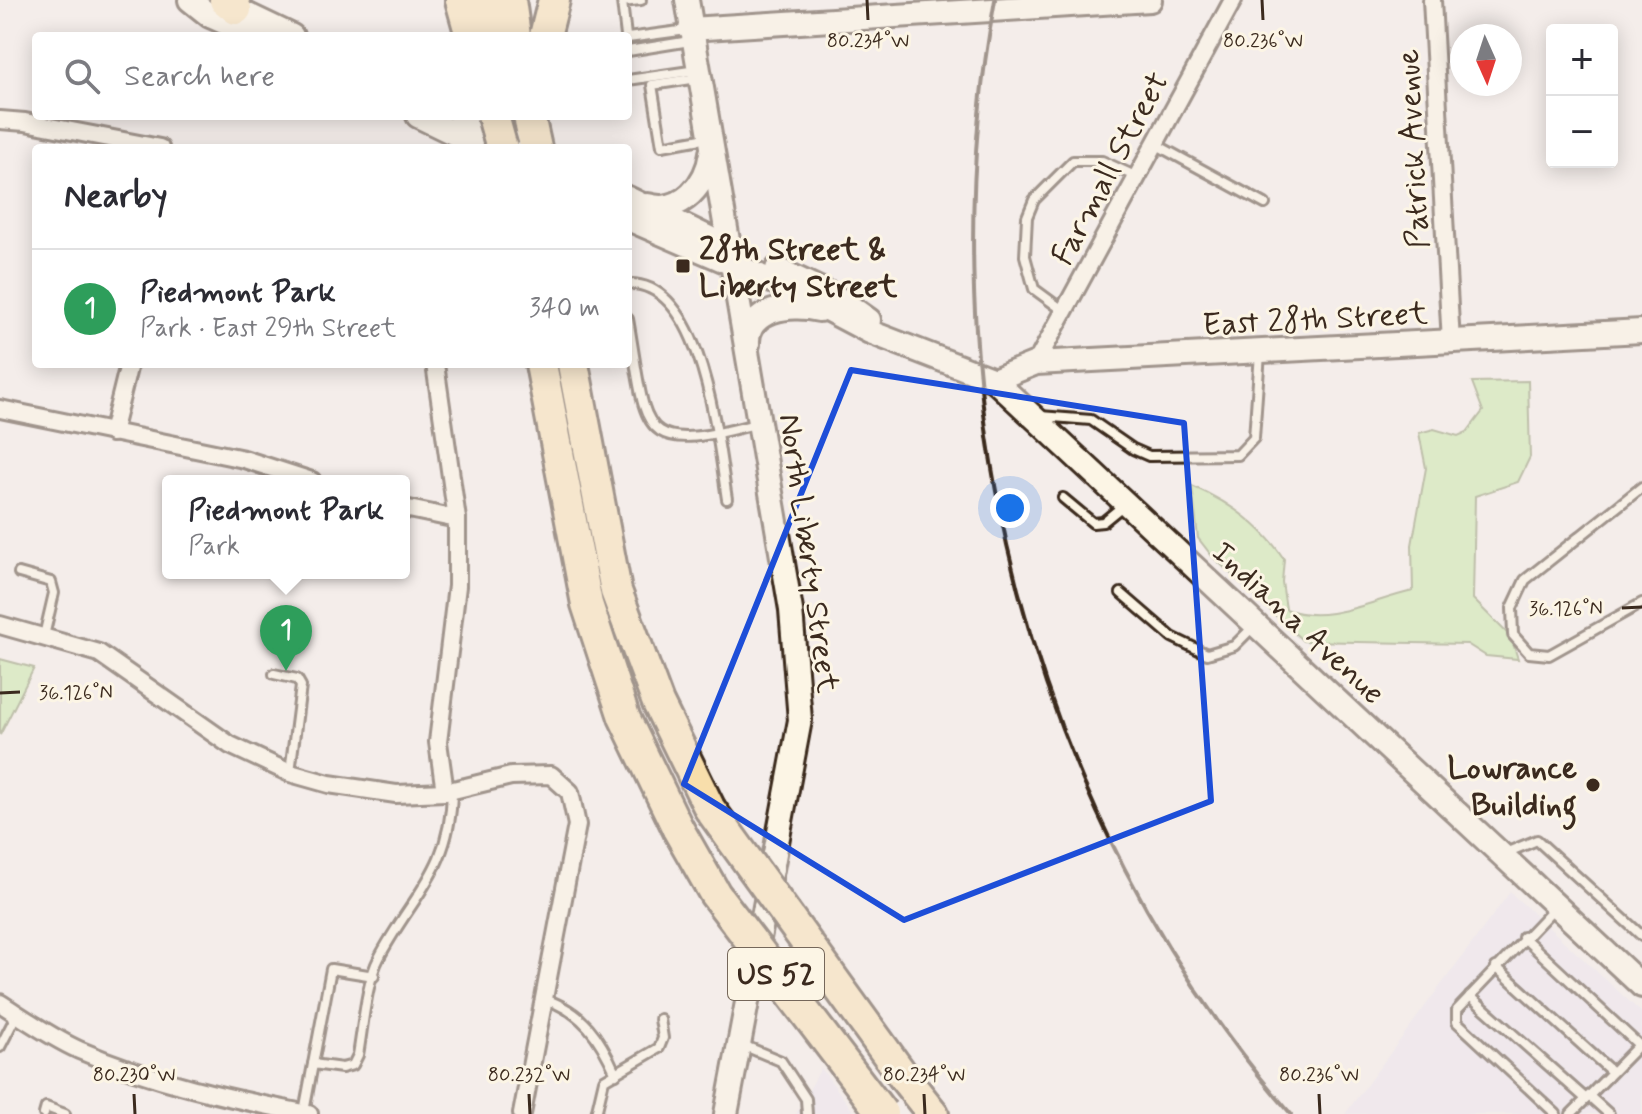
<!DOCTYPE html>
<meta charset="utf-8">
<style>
body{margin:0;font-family:Mynerve,sans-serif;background:#f7f7f7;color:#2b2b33}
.controls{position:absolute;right:24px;top:24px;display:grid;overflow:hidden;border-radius:8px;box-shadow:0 4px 20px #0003}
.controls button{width:72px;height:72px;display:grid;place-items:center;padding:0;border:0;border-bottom:2px solid #e1e1e2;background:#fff;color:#2b2b33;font:40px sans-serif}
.compass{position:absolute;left:1450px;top:24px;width:72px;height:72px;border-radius:50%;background:#fff;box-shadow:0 4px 20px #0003;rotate:177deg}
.you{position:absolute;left:1010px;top:508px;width:28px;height:28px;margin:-20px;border:6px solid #fff;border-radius:50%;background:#1a73e8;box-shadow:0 0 0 12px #1a73e833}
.badge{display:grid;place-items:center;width:52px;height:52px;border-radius:50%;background:#ea580c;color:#fff;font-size:26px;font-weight:700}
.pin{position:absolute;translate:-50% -66px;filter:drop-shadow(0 2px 4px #0008)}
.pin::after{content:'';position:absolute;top:42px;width:28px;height:24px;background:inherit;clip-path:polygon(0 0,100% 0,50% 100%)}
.popup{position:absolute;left:162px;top:475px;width:248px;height:104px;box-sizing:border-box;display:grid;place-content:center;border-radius:8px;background:#fff;filter:drop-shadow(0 2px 6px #0005);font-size:26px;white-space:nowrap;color:#7c7c81}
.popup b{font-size:30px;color:#2b2b33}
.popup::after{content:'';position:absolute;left:50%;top:100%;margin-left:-16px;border:16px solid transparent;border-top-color:#fff}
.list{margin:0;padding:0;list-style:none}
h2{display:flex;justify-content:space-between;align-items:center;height:104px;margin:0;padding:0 32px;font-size:34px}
h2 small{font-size:26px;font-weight:400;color:#7c7c81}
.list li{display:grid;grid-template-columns:52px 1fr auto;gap:24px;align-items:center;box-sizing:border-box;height:120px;padding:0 32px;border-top:2px solid #e1e1e2}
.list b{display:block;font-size:30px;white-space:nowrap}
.list p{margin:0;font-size:26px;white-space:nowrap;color:#7c7c81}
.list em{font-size:26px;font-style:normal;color:#7c7c81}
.icon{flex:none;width:44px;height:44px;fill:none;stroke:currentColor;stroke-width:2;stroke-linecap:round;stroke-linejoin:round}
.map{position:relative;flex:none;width:1642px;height:1114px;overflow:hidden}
.search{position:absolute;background:#fff;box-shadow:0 4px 20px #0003;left:32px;top:32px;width:600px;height:88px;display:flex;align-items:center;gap:20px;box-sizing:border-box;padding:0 28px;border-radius:8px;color:#7c7c81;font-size:30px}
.panel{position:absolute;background:#fff;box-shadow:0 4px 20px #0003;left:32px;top:144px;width:600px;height:224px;border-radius:8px}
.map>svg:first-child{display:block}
.built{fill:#eae3f0}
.green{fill:#c0e6a0;stroke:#7e885f;stroke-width:2}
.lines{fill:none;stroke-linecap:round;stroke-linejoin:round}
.lane-casing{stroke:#3b2a1e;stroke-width:14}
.street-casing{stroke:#3b2a1e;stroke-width:22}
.secondary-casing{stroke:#3b2a1e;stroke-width:28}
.highway-casing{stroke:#3b2a1e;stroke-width:36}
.lane{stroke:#fcf5e5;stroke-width:8}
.street{stroke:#fcf5e5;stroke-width:16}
.secondary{stroke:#fcf5e5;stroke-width:22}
.highway{stroke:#f8deab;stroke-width:30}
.rail{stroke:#3b2a1e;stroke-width:4}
.highway-bridge-casing{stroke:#3b2a1e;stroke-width:36;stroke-linecap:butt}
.highway-bridge{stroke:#f8deab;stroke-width:30}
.marked{fill:none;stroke:#1d4ed8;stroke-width:6;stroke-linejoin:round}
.ticks{fill:none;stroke:#3b2a1e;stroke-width:3}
.poi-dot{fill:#3b2a1e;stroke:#fcf5e5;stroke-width:3}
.labels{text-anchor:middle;stroke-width:6;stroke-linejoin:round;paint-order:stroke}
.shield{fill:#fcf5e5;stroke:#75675a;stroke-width:2}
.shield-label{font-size:30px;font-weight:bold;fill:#3b2a1e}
.street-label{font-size:32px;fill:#3b2a1e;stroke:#fcf5e5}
.poi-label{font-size:32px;font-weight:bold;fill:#3b2a1e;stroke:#fcf5e5;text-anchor:start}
.ticks-label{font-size:20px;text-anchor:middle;fill:#3b2a1e;stroke:#fcf5e5;stroke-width:6;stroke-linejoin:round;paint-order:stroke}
</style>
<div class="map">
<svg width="1642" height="1114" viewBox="0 0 1642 1114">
<rect width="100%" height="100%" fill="#f4edea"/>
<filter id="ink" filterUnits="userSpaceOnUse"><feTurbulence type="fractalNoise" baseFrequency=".0125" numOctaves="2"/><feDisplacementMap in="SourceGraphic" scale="16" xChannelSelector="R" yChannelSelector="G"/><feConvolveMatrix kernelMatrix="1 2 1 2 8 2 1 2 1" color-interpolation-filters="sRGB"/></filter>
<g filter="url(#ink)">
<g class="built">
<path d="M 1510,892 L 1642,1013 L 1642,1114 L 1345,1114 Z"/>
<path d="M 821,1068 L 853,1111 L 853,1114 L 796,1114 Z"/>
</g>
<g class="green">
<path d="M 1528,381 L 1530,457 L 1518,482 L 1475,496 L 1473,599 L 1511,637 L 1518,659 L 1486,656 L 1467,644 L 1303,641 L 1212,556 L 1198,538 L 1192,486 C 1229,502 1262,526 1284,559 L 1282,582 L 1286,609 C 1327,625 1372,600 1413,591 L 1412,545 L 1426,468 L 1419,433 L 1434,429 L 1458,436 L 1467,432 L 1483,411 L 1472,382 Z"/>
<path d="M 0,659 L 34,668 L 0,735 Z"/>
</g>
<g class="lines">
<defs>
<g id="lane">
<path d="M 626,36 L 622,2 L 641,0"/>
<path d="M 628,38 L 687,30"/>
<path d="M 628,51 L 690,41"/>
<path d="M 698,78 L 652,85 L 662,146 L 707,138"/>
<path d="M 628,80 L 697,70"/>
<path d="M 1155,144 L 1265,204"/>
<path d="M 628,284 C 704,281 718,444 727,499"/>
<path d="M 1064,311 L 1034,289 L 1025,256 L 1027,217 L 1034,200 L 1073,161 L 1102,161 L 1137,177"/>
<path d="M 628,319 C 648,431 634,457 759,423"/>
<path d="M 1040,416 L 1091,420 L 1133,449 L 1149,456 L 1238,455 L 1254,438 L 1260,353"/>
<path d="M 1642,487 L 1525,580 L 1512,608 L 1513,635 L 1529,653 L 1549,655 L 1642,603"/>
<path d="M 1063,498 L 1093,523 L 1103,522 L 1125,504"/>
<path d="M 19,573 L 51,582 L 54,593 L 44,636"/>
<path d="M 1121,593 L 1172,637 L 1207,654 L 1234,646 L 1255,625"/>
<path d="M 274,674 L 297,679 L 301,686 L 290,772"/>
<path d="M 1503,854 L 1537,840 L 1642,936"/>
<path d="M 1556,906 L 1457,1010 L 1457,1022 L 1556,1114"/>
<path d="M 1523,937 L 1641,1047"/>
<path d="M 1496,967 L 1612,1072"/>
<path d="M 1470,996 L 1586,1099 L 1639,1045"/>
<path d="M 544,999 C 583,1011 600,1038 616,1074"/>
<path d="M 740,1044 L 781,1061 L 806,1099 L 807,1114"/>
<path d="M 0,1047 L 17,1014"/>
<path d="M 313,1064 L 331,969 L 374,976"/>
<path d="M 304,1112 L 313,1064 L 342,1068 L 353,1065 L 358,1055 C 363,1028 366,982 379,958 C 412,895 451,870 452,791"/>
<path d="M 44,1114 L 46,1107 L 65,1114"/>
<path d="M 596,1114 L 604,1080 L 659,1048 L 663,1038 L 660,1019"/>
<path d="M 1571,1114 L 1589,1096 L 1609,1114"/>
</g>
<g id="street">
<path d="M 1432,0 L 1451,343"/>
<path d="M 0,120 L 25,122 L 160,148"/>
<path d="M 1036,363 L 1233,0"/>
<path d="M 435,364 L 457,519 L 457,586 L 438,742 L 445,792"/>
<path d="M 0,409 L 244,459 L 312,481"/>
<path d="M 112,433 L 129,364"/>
<path d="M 404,508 L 457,519"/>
<path d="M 0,625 L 99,653 L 230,745 L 290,773 L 329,784 L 396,794 L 445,792 L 511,776 L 551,775 L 570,792 L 577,825 L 522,1114"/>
<path d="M 0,1003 C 25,1019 52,1038 79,1050 C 153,1082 231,1099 309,1114"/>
</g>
<g id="secondary">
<path d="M 190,0 L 210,16 L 255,36"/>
<path d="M 687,0 L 791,610 L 800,720 L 726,1114"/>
<path d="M 225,4 L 292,36"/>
<path d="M 690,29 L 1150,0"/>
<path d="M 418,116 L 484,148"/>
<path d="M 460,116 L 524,148"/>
<path d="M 628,198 L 738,252"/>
<path d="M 648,205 C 682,215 707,183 711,153"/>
<path d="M 628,219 L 781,285 L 870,332 L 994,380 L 1642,986"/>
<path d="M 777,269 L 838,298 L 869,320"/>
<path d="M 748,344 C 746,309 791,303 819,310"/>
<path d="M 994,380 L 1036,363 L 1642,331"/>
</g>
<g id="highway">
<path d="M 225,0 L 236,9"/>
<path d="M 461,0 L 471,36"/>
<path d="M 485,0 L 490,36"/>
<path d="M 510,0 L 515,36"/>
<path d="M 545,36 L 554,0"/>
<path d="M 529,116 L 536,148"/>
<path d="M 541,364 L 587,604 L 624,717 L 678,829"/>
<path d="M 573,364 L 616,591 L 658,703 L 710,809"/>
<path d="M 906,1080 L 933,1114"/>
</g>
</defs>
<use href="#lane" class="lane-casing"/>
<use href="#street" class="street-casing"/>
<use href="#secondary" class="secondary-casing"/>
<use href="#highway" class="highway-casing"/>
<use href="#lane" class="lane"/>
<use href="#street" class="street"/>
<use href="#secondary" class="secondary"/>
<use href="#highway" class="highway"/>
<path class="rail" d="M 995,0 C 923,388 1030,815 1291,1114"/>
<defs>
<g id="highway-bridge">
<path d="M 493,116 L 502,148"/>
<path d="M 710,809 L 906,1080"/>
<path d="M 678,829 L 715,894 L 882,1113"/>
</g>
</defs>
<use href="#highway-bridge" class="highway-bridge-casing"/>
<use href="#highway-bridge" class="highway-bridge"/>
</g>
</g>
<path d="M0 0H1642V1114H0ZM 851,370 L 1184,423 L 1211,801 L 904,920 L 684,784 Z" fill="#f4edea" fill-opacity=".55" fill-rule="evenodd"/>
<path class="marked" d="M 851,370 L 1184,423 L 1211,801 L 904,920 L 684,784 Z"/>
<path class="ticks" d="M 867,0 L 868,20M 1262,0 L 1263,20M 1622,608 L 1642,607M 0,693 L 20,692M 134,1094 L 135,1114M 529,1094 L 530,1114M 924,1094 L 925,1114M 1319,1094 L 1320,1114"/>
<g class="poi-dot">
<rect x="675" y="258" width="16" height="16" rx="4"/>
<circle cx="1593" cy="785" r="8"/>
</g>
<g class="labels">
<rect class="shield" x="728" y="948" width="96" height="52" rx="6"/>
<g class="shield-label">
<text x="776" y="984">US 52</text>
</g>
<g class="street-label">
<text transform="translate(1412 149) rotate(-93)" y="11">Patrick Avenue</text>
<text transform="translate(1109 168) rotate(-62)" y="11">Farmall Street</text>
<text transform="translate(1315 318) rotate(-3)" y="11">East 28th Street</text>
<text transform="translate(810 553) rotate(82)" y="11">North Liberty Street</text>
<text transform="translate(1299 622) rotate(43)" y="11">Indiana Avenue</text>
</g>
<g class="poi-label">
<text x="699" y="259">28th Street &amp;<tspan x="699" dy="37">Liberty Street</tspan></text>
<text x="1577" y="778" text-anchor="end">Lowrance<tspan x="1577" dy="37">Building</tspan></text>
</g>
</g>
<g class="ticks-label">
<text x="868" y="47">80.234°W</text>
<text x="1263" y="47">80.236°W</text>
<text x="1566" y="615">36.126°N</text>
<text x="76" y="699">36.126°N</text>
<text x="134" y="1081">80.230°W</text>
<text x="529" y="1081">80.232°W</text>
<text x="924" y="1081">80.234°W</text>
<text x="1319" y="1081">80.236°W</text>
</g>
</svg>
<div class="controls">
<button>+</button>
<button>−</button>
</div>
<svg class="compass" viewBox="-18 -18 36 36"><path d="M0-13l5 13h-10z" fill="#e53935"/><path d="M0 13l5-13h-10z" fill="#7c7c81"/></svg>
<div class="you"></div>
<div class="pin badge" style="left:286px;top:671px;background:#2e9e5b">1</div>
<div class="popup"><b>Piedmont Park</b>Park</div>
<div class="search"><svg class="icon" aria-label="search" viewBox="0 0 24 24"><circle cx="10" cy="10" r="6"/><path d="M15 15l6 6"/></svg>Search here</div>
<section class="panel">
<h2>Nearby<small></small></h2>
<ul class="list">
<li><span class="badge" style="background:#2e9e5b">1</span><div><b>Piedmont Park</b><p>Park · East 29th Street</p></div><em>340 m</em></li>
</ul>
</section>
</div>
